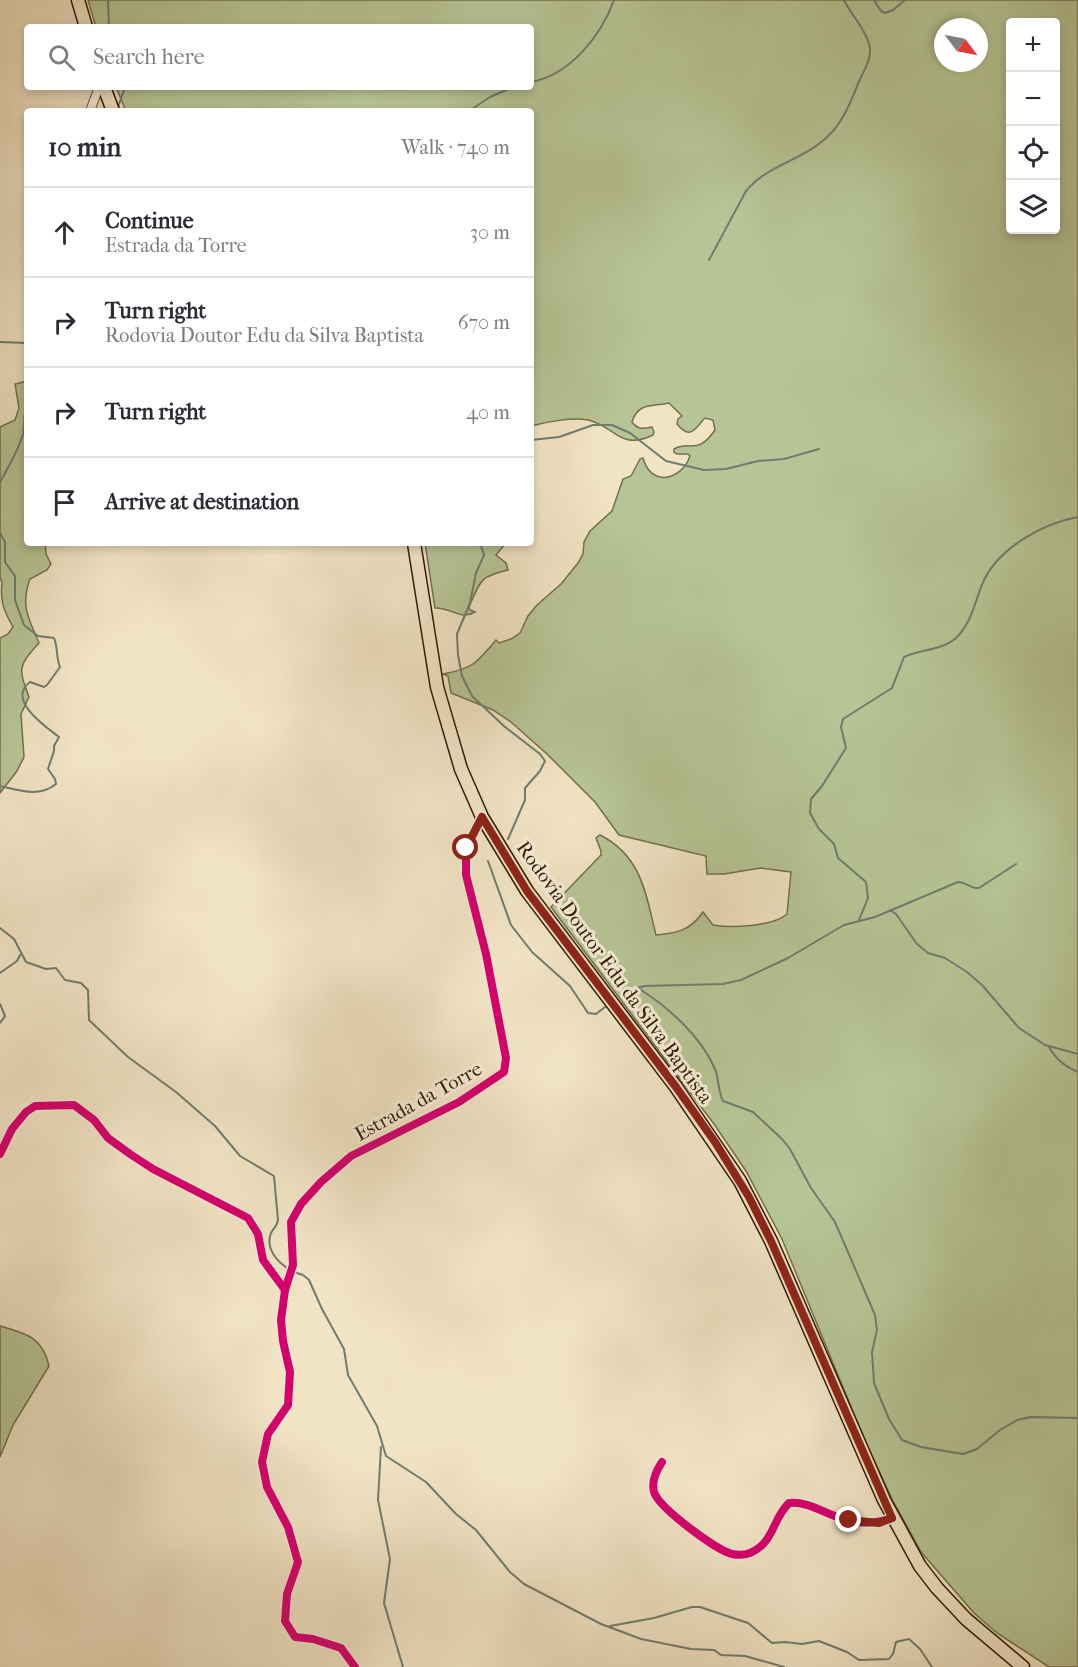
<!DOCTYPE html>
<meta charset="utf-8">
<style>
body{margin:0;font-family:"IM FELL French Canon",serif;background:#f7f7f7;color:#2b2b33}
.controls{position:absolute;right:18px;top:18px;display:grid;overflow:hidden;border-radius:6px;box-shadow:0 3px 9px #0003}
.controls button{width:54px;height:54px;display:grid;place-items:center;padding:0;border:0;border-bottom:2px solid #e1e1e2;background:#fff;color:#2b2b33;font:30px sans-serif}
.compass{position:absolute;left:934px;top:18px;width:54px;height:54px;border-radius:50%;background:#fff;box-shadow:0 3px 9px #0003;rotate:122deg}
.stop{position:absolute;width:18px;height:18px;margin:-14px;border:4px solid #8f2418;border-radius:50%;background:#fff}
.stop.end{background:#8f2418;border-color:#fff;box-shadow:0 2px 6px #0008}
.list{margin:0;padding:0;list-style:none}
h2{display:flex;justify-content:space-between;align-items:center;height:78px;margin:0;padding:0 24px;font-size:26px}
h2 small{font-size:20px;font-weight:400;color:#7c7c81}
.list li{display:grid;grid-template-columns:39px 1fr auto;gap:18px;align-items:center;box-sizing:border-box;height:90px;padding:0 24px;border-top:2px solid #e1e1e2}
.list b{display:block;font-size:22px;white-space:nowrap}
.list p{margin:0;font-size:20px;white-space:nowrap;color:#7c7c81}
.list em{font-size:20px;font-style:normal;color:#7c7c81}
.icon{flex:none;width:33px;height:33px;fill:none;stroke:currentColor;stroke-width:2;stroke-linecap:round;stroke-linejoin:round}
.map{position:relative;flex:none;width:1078px;height:1667px;overflow:hidden}
.search{position:absolute;background:#fff;box-shadow:0 3px 9px #0003;left:24px;top:24px;width:510px;height:66px;display:flex;align-items:center;gap:15px;box-sizing:border-box;padding:0 21px;border-radius:6px;color:#7c7c81;font-size:22px}
.panel{position:absolute;background:#fff;box-shadow:0 3px 9px #0003;left:24px;top:108px;width:510px;height:438px;border-radius:6px}
.map>svg:first-child{display:block}
.green{fill:#b7c596;stroke:#746f4c;stroke-width:1.5;fill-rule:evenodd}
.lines{fill:none;stroke-linecap:round;stroke-linejoin:round}
.stream{stroke:#707c6e;stroke-width:2}
.street-casing{stroke:#604c32;stroke-width:10}
.primary-casing{stroke:#301901;stroke-width:15}
.street{stroke:#f6edd9;stroke-width:8}
.primary{stroke:#f1e4c5;stroke-width:12}
.cycleway-casing{stroke:#f6edd9;stroke-width:11}
.cycleway{stroke:#d6006c;stroke-width:8}
.route{stroke:#8f2418;stroke-width:8}
.labels{text-anchor:middle;stroke-width:6;stroke-linejoin:round;paint-order:stroke}
.street-label{font-size:20px;fill:#301901;stroke:#f6edd9}
</style>
<div class="map">
<svg width="1078" height="1667" viewBox="0 0 1078 1667">
<rect width="100%" height="100%" fill="#f1e4c5"/>
<filter id="stains"><feTurbulence type="fractalNoise" baseFrequency=".00333" numOctaves="4"/><feColorMatrix values="0 0 0 0 .2 0 0 0 0 .09 0 0 0 0 .02 0 0 0 .5 -.17"/></filter>
<radialGradient id="worn" r=".72"><stop offset=".6" stop-color="#630" stop-opacity="0"/><stop offset="1" stop-color="#630" stop-opacity=".3"/></radialGradient>
<g class="green">
<path d="M 88,0 L 1078,0 L 1078,1667 L 1049,1667 L 997,1633 L 974,1613 L 921,1552 L 893,1501 L 866,1443 L 782,1239 L 746,1171 L 714,1124 L 551,907 L 601,855 L 601,851 L 596,838 L 600,835 C 642,856 646,895 656,935 C 677,933 690,931 703,912 L 713,925 C 731,928 772,927 787,914 L 791,872 L 761,868 L 724,874 L 707,874 L 706,856 L 619,835 L 595,802 L 547,754 L 511,722 L 493,710 L 451,693 L 448,676 L 443,674 C 472,669 477,663 496,640 L 499,643 L 511,639 L 520,633 L 528,616 L 537,605 L 561,584 L 578,563 L 583,554 L 584,542 L 590,531 L 612,511 L 623,479 L 631,476 L 640,459 L 643,458 C 651,488 682,480 690,456 L 688,454 L 677,454 L 674,452 L 674,449 C 691,440 697,456 715,430 L 713,420 L 705,418 C 695,428 691,441 677,424 L 678,419 L 682,416 L 669,403 C 652,407 638,402 632,422 C 638,430 643,429 652,427 L 654,432 L 653,435 C 620,451 615,426 588,420 C 573,417 545,422 531,426 L 531,111 L 126,111 L 116,87 L 531,87 L 531,27 L 96,27 ZM 1010,22 L 1056,22 L 1056,230 L 1010,230 ZM 943,27 L 979,27 L 979,63 L 943,63 Z"/>
<path d="M 27,381 L 27,543 L 45,543 L 46,554 L 51,564 L 47,570 L 30,579 C 20,606 29,619 39,643 C 18,666 18,668 29,697 L 21,714 L 24,757 L 17,771 L 0,793 L 0,638 L 8,634 L 13,627 C 4,611 0,603 2,582 L 0,578 L 0,427 L 15,420 L 19,408 L 15,384 Z"/>
<path d="M 425,543 L 506,543 L 496,555 L 506,563 L 508,570 C 479,577 481,580 469,607 L 470,610 L 475,612 C 461,621 450,607 435,608 Z"/>
<path d="M 0,1326 C 25,1333 43,1337 49,1366 L 13,1425 L 0,1457 Z"/>
</g>
<g class="lines">
<g class="stream">
<path d="M 108,0 L 109,27"/>
<path d="M 874,0 L 881,11 L 885,13 L 893,10 L 905,0"/>
<path d="M 531,82 C 570,75 601,36 614,0"/>
<path d="M 117,110 L 125,87"/>
<path d="M 469,111 L 490,97 L 513,87"/>
<path d="M 709,260 L 746,191 C 768,164 805,160 829,135 C 844,121 852,98 860,79 C 865,69 873,56 869,44 C 865,28 851,15 844,0"/>
<path d="M 0,342 L 27,343"/>
<path d="M 531,440 L 559,437 L 593,425 L 612,425 L 630,433 L 666,461 L 704,470 L 726,469 L 758,461 L 784,459 L 819,449"/>
<path d="M 0,482 C 9,466 18,451 23,434 C 25,424 23,413 27,406"/>
<path d="M 0,533 L 5,542 L 5,562 L 15,576 L 15,600 L 24,625 L 38,636 L 54,638 C 58,647 56,658 60,667 L 47,685 L 44,687 L 30,682 C 6,700 46,727 59,737 L 54,746 L 54,751 L 48,769 L 55,779 L 56,784 C 39,798 18,790 0,786"/>
<path d="M 480,543 L 484,555 L 476,573 L 470,603 L 457,634 L 458,655 L 462,676 L 472,696 L 505,727 L 540,754 L 545,761 L 540,771 L 525,788 L 525,800 L 508,839"/>
<path d="M 488,861 L 511,925 L 532,952 L 570,986 L 588,1013 L 596,1014 L 605,1007"/>
<path d="M 890,910 L 896,914 L 917,944 L 928,953 L 945,958 L 967,972 L 982,985 L 1019,1028 L 1045,1045 L 1078,1054"/>
<path d="M 859,920 L 868,898 L 866,882 L 838,858 L 834,844 L 819,829 L 810,813 L 811,799 L 822,786 L 846,748 L 841,727 L 843,719 L 892,688 L 904,657 C 920,649 941,651 956,638 C 972,623 975,600 984,580 C 1000,547 1044,523 1078,517"/>
<path d="M 0,928 L 14,939 L 26,962 L 46,969 L 56,968 L 65,980 L 81,983 L 88,990 L 89,1020 L 128,1057 L 176,1092 L 215,1126 L 240,1156 L 274,1176 L 278,1220 C 277,1227 273,1228 271,1233 C 265,1248 277,1262 289,1269"/>
<path d="M 0,973 L 17,961 L 20,955"/>
<path d="M 638,988 C 668,1007 701,1036 715,1069 C 719,1079 718,1091 723,1101 L 753,1112 L 782,1139 L 790,1149 L 811,1188 L 835,1222 L 875,1315 L 877,1330 L 872,1352 L 874,1383 L 889,1419 L 902,1440 L 921,1447 L 963,1454 L 977,1449 L 1000,1430 L 1017,1420 L 1031,1417 L 1078,1418"/>
<path d="M 622,993 L 644,986 L 723,984 L 741,980 L 788,958 L 844,925 L 875,917 L 958,882 C 966,882 971,889 979,888 L 1016,864"/>
<path d="M 0,1004 L 5,1016 L 0,1023"/>
<path d="M 1049,1047 C 1056,1059 1064,1066 1078,1072"/>
<path d="M 294,1272 L 303,1275 L 309,1280 L 322,1309 L 344,1349 L 348,1375 L 377,1426 L 386,1456 L 426,1482 L 456,1514 L 476,1530 L 510,1572 L 524,1584 L 601,1624 L 641,1639 L 691,1649 L 714,1650 L 721,1655 L 745,1656 L 784,1667"/>
<path d="M 381,1447 L 378,1500 L 390,1559 L 384,1603 L 403,1667"/>
<path d="M 610,1626 L 654,1618 L 692,1607 L 700,1607 L 748,1623 L 772,1643 L 785,1642 L 802,1644 L 819,1641 L 847,1652 L 859,1660 L 889,1659 L 893,1654 L 896,1642 L 909,1639 L 920,1649 L 932,1667"/>
</g>
<defs>
<g id="street">
<path d="M 90,111 L 99,87"/>
<path d="M 0,1154 L 12,1129 L 26,1112 L 35,1106 L 74,1105 L 94,1120 L 108,1138 L 130,1154 L 153,1169 L 248,1218 L 258,1234 L 263,1260 L 285,1290"/>
<path d="M 662,1462 C 656,1471 651,1481 654,1492 C 659,1508 716,1550 732,1554 C 737,1555 745,1555 750,1553 C 775,1542 772,1519 789,1503 C 805,1501 821,1511 835,1516 C 854,1524 873,1525 892,1518"/>
<path d="M 355,1667 L 341,1648 L 313,1639 L 295,1637 L 285,1621 L 287,1594 L 298,1562 L 288,1527 L 267,1487 L 262,1462 L 268,1434 L 288,1405 L 290,1372 L 283,1341 L 281,1320 L 285,1290 L 293,1265 L 291,1222 L 301,1204 L 321,1182 L 351,1156 L 459,1102 L 504,1072 L 506,1058 L 486,954 L 466,875 L 466,848 L 482,817"/>
</g>
<g id="primary">
<path d="M 78,0 L 86,27"/>
<path d="M 104,87 L 113,111"/>
<path d="M 414,543 L 437,687 L 461,769 L 482,817 L 527,891 L 676,1087 L 740,1181 L 771,1241 L 884,1500 L 920,1566 L 937,1588 L 966,1619 L 1023,1667"/>
</g>
</defs>
<use href="#street" class="street-casing"/>
<use href="#primary" class="primary-casing"/>
<use href="#street" class="street"/>
<use href="#primary" class="primary"/>
<defs>
<g id="cycleway">
<path d="M 0,1154 L 12,1129 L 26,1112 L 35,1106 L 74,1105 L 94,1120 L 108,1138 L 130,1154 L 153,1169 L 248,1218 L 258,1234 L 263,1260 L 285,1290"/>
<path d="M 662,1462 C 656,1471 651,1481 654,1492 C 659,1508 716,1550 732,1554 C 737,1555 745,1555 750,1553 C 775,1542 772,1519 789,1503 C 805,1501 821,1511 835,1516 C 854,1524 873,1525 892,1518"/>
<path d="M 355,1667 L 341,1648 L 313,1639 L 295,1637 L 285,1621 L 287,1594 L 298,1562 L 288,1527 L 267,1487 L 262,1462 L 268,1434 L 288,1405 L 290,1372 L 283,1341 L 281,1320 L 285,1290 L 293,1265 L 291,1222 L 301,1204 L 321,1182 L 351,1156 L 459,1102 L 504,1072 L 506,1058 L 486,954 L 466,875 L 466,848 L 482,817"/>
</g>
</defs>
<use href="#cycleway" class="cycleway-casing"/>
<use href="#cycleway" class="cycleway"/>
</g>
<g class="lines">
<path class="route" d="M 466,848 L 482,817 L 527,891 L 676,1087 L 715,1142 L 749,1197 L 771,1241 L 892,1518 L 879,1523 L 849,1520"/>
</g>
<g class="labels">
<g class="street-label">
<text transform="translate(615 972) rotate(54)" y="7">Rodovia Doutor Edu da Silva Baptista</text>
<text transform="translate(418 1101) rotate(-29)" y="7">Estrada da Torre</text>
</g>
</g>
<rect width="100%" height="100%" filter="url(#stains)"/>
<rect width="100%" height="100%" fill="url(#worn)"/>
</svg>
<div class="controls">
<button>+</button>
<button>−</button>
<button><svg class="icon" aria-label="locate" viewBox="0 0 24 24"><circle cx="12" cy="12" r="6"/><path d="M12 2v4M12 18v4M2 12h4M18 12h4"/></svg></button>
<button><svg class="icon" aria-label="layers" viewBox="0 0 24 24"><path d="M12 4l9 5-9 5-9-5zM3 14l9 5 9-5"/></svg></button>
</div>
<svg class="compass" viewBox="-18 -18 36 36"><path d="M0-13l5 13h-10z" fill="#e53935"/><path d="M0 13l5-13h-10z" fill="#7c7c81"/></svg>
<div class="stop" style="left:466px;top:848px"></div>
<div class="stop end" style="left:849px;top:1520px"></div>
<div class="search"><svg class="icon" aria-label="search" viewBox="0 0 24 24"><circle cx="10" cy="10" r="6"/><path d="M15 15l6 6"/></svg>Search here</div>
<section class="panel">
<h2>10 min<small>Walk · 740 m</small></h2>
<ul class="list">
<li><svg class="icon" aria-label="ahead" viewBox="0 0 24 24"><path d="M12 20V5M6 11l6-6 6 6"/></svg><div><b>Continue</b><p>Estrada da Torre</p></div><em>30 m</em></li>
<li><svg class="icon" aria-label="right" viewBox="0 0 24 24"><path d="M7 20v-9h11M14 6l5 5-5 5"/></svg><div><b>Turn right</b><p>Rodovia Doutor Edu da Silva Baptista</p></div><em>670 m</em></li>
<li><svg class="icon" aria-label="right" viewBox="0 0 24 24"><path d="M7 20v-9h11M14 6l5 5-5 5"/></svg><div><b>Turn right</b></div><em>40 m</em></li>
<li><svg class="icon" aria-label="arrive" viewBox="0 0 24 24"><path d="M6 21V4h12l-3 4 3 4H6"/></svg><div><b>Arrive at destination</b></div></li>
</ul>
</section>
</div>
